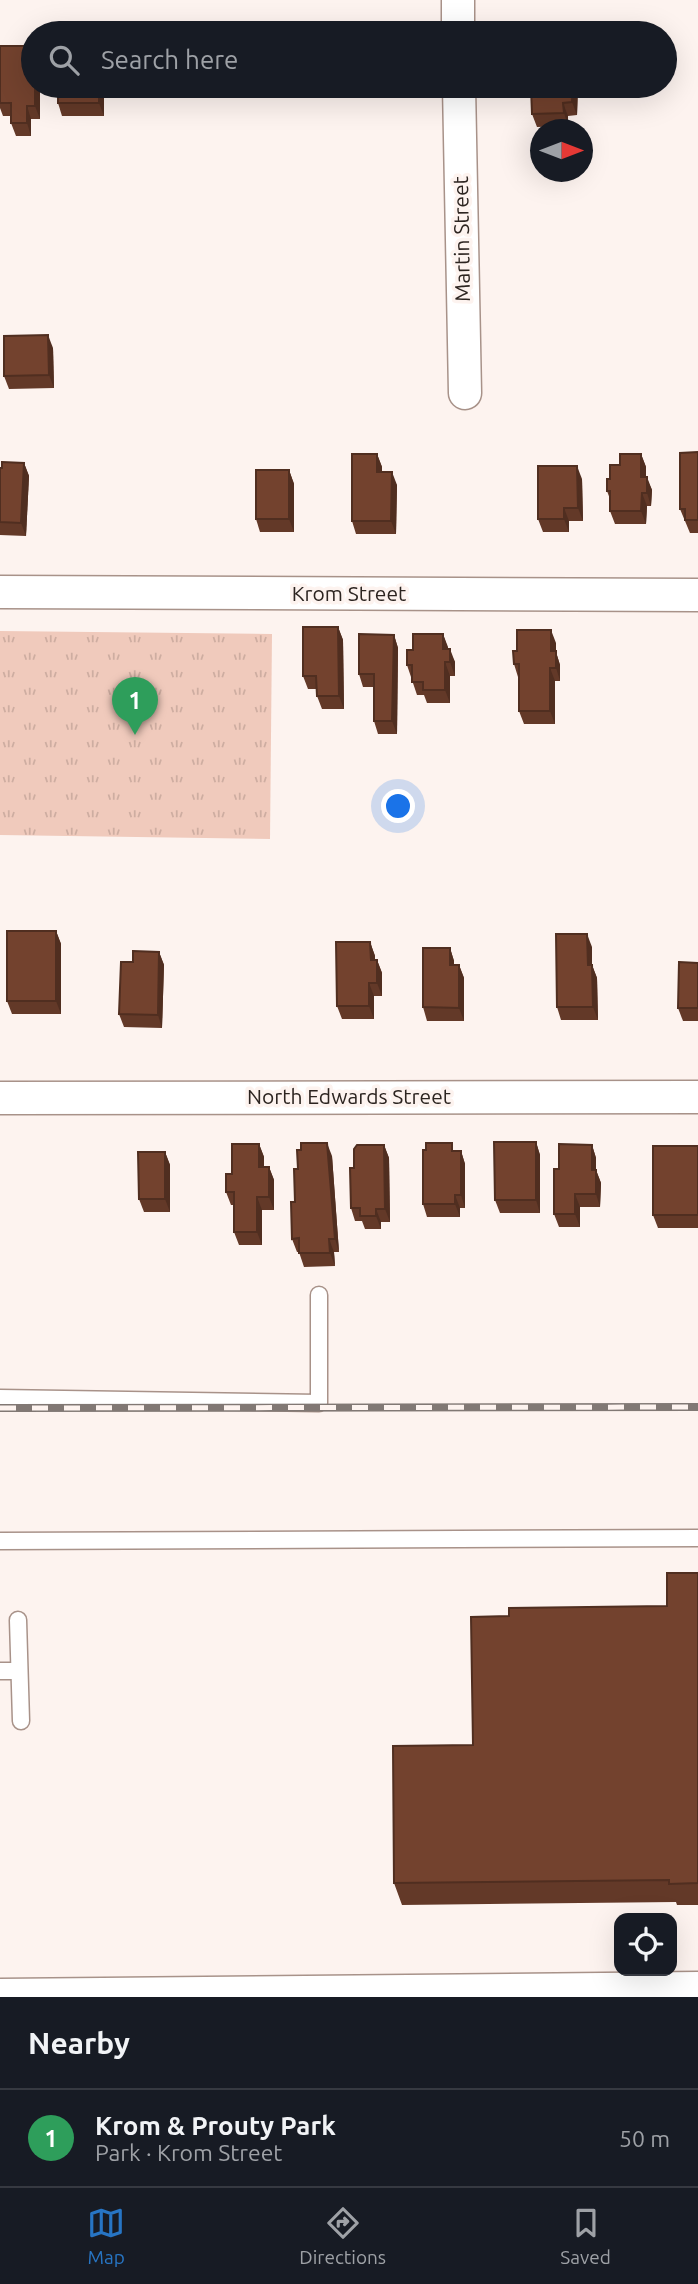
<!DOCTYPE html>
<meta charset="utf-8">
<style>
body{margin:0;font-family:Ubuntu,sans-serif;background:#20242c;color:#f1f3f6}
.controls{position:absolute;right:21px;bottom:21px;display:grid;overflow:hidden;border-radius:14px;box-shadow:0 7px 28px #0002}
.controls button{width:63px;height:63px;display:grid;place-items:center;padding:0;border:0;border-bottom:2px solid #363941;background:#171b24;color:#f1f3f6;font:35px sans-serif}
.compass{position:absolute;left:530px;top:119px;width:63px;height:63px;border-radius:50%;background:#171b24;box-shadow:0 7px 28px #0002;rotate:90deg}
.you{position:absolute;left:399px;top:807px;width:24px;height:24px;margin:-18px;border:5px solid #fff;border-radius:50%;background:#1a73e8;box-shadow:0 0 0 10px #1a73e833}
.badge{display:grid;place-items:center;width:46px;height:46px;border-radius:50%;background:#2775c4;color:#fff;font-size:23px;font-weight:700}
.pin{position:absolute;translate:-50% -58px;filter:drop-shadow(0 2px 4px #0008)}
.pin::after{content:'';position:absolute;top:37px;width:24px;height:21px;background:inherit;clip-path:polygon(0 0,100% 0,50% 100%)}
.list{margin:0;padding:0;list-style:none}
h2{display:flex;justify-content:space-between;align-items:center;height:91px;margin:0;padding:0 28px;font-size:30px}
h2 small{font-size:23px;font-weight:400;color:#9ea1a6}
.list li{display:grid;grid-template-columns:46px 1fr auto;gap:21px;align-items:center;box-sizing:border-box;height:98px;padding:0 28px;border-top:2px solid #363941}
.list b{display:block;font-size:26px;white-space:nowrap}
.list p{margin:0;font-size:23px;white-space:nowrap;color:#9ea1a6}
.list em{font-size:23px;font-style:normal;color:#9ea1a6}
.icon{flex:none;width:38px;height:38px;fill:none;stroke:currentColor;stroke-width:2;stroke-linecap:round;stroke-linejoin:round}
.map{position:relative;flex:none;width:698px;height:1997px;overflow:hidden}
.search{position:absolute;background:#171b24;box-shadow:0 7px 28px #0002;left:21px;right:21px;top:21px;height:77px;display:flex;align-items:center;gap:18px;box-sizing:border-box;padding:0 24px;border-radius:38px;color:#9ea1a6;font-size:26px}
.sheet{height:189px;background:#171b24}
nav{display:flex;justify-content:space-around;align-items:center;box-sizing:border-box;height:98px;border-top:2px solid #363941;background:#171b24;font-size:19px;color:#9ea1a6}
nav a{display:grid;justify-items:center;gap:4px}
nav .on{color:#2775c4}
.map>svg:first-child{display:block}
.grass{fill:url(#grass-tufts)}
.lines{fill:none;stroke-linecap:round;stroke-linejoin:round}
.service-casing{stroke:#a89289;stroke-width:19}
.minor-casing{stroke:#a89289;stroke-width:35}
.service{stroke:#fff;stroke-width:16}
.minor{stroke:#fff;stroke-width:32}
.rail-casing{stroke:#817874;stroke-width:8}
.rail{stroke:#fdf3ef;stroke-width:5;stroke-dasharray:16;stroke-linecap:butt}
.wall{fill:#633928}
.shaded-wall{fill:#502e20}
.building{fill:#73422e;stroke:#502e20;stroke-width:2}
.labels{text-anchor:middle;stroke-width:7;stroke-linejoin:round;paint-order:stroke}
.street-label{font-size:21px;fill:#2c2420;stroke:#fdf3ef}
</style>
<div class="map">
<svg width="698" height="1997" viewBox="0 0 698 1997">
<defs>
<pattern id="grass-tufts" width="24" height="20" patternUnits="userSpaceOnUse" patternTransform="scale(1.75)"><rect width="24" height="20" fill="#f0cabc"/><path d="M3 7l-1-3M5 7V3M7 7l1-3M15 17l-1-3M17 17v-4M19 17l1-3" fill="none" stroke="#ceada1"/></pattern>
</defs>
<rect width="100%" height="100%" fill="#fdf3ef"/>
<path class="grass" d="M 0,631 L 272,634 L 270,839 L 0,835 Z"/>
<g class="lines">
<defs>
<g id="service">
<path d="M 0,1398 L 319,1403 L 319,1295"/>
<path d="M 0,1541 L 698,1538"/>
<path d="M 18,1620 L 21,1721"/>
<path d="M 0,1671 L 19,1671"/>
</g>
<g id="minor">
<path d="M 458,0 L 458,33"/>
<path d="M 459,86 L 465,393"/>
<path d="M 0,592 L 698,595"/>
<path d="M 0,1098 L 698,1097"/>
<path d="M 0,1995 L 698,1988"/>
</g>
</defs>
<use href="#service" class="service-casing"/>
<use href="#minor" class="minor-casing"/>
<use href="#service" class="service"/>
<use href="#minor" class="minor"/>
<defs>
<path id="rail" d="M 0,1408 L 698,1407"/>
</defs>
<use href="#rail" class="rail-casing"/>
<use href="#rail" class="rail"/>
</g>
<g class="wall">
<path d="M 0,46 L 30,46 L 32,52 L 40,86 L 40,119 L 31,119 L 31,136 L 16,136 L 11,123 L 11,116 L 3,116 L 0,108 Z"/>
<path d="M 104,86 L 104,116 L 62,116 L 58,103 Z"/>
<path d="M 537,86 L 578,86 L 577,115 L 568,116 L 568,126 L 537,127 L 532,114 L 544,88 L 538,88 Z"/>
<path d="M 53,348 L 54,388 L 9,389 L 4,376 Z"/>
<path d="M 698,452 L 698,533 L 690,533 L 680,509 Z"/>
<path d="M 377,454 L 382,467 L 382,472 L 397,485 L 396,534 L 356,534 L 352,521 Z"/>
<path d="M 641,454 L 646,467 L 646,477 L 652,490 L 651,506 L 647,506 L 646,524 L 615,524 L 610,511 L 610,499 L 607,491 L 610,479 L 620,465 Z"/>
<path d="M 24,463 L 29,476 L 26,536 L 0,535 L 0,468 Z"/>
<path d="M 289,470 L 294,484 L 294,532 L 260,532 L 256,519 Z"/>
<path d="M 582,479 L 583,521 L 569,521 L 569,532 L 543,532 L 538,519 Z"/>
<path d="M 338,627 L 343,640 L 344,709 L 322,709 L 317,696 L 317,689 L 308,689 L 303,676 Z"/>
<path d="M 443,634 L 448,649 L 455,662 L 455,676 L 450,676 L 450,703 L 427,703 L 424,695 L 417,695 L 407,665 L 413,650 Z"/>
<path d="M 394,635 L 398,648 L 397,734 L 378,734 L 374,721 L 374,687 L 363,687 L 359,674 Z"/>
<path d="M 556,643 L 556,652 L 560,665 L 560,681 L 555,681 L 555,724 L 524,724 L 519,711 L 518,677 L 514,664 L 517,651 Z"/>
<path d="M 56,931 L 61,944 L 61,1014 L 12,1014 L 7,1001 Z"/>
<path d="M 370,942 L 375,956 L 375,960 L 377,960 L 382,973 L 382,996 L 374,996 L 374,1019 L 342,1019 L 337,1006 Z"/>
<path d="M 592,947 L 592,965 L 597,978 L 598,1020 L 561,1020 L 557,1007 Z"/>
<path d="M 450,948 L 454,961 L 454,965 L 459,965 L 464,978 L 464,1021 L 427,1021 L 423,1007 Z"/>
<path d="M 159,952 L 164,965 L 162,1028 L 124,1027 L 119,1014 L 133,962 Z"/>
<path d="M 698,963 L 698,1021 L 683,1021 L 678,1008 Z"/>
<path d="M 536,1142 L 540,1155 L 540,1213 L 500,1213 L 495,1200 Z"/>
<path d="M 259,1144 L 264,1157 L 264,1167 L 269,1167 L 274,1180 L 274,1210 L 262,1210 L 262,1245 L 239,1245 L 234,1232 L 234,1205 L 231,1205 L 226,1192 L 232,1174 Z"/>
<path d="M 384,1145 L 389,1158 L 390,1222 L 381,1222 L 381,1229 L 365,1229 L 362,1221 L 355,1221 L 351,1208 Z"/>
<path d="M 592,1145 L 596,1158 L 596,1170 L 601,1183 L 600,1207 L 580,1207 L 580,1227 L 559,1227 L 554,1214 L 559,1169 Z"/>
<path d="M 698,1146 L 698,1228 L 658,1228 L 653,1215 Z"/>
<path d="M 455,1151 L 461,1151 L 465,1164 L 465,1208 L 460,1208 L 460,1217 L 427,1217 L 423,1204 Z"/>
<path d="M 165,1152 L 170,1165 L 170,1212 L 144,1212 L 139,1199 Z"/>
<path d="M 332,1156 L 339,1252 L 334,1252 L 335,1266 L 304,1267 L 299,1252 L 297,1252 L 292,1239 L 298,1169 Z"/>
<path d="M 698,1573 L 698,1905 L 677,1905 L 676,1902 L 402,1905 L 394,1883 L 473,1745 L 509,1616 L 667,1606 Z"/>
</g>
<g class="shaded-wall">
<path d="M 35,86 L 40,86 L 40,119 L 35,106 Z"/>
<path d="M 99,86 L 104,86 L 104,116 L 99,103 Z"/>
<path d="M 573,86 L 578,86 L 577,115 L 572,102 Z"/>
<path d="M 563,103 L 568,116 L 568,126 L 564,113 Z"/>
<path d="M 27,106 L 31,119 L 31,136 L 27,123 Z"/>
<path d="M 48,335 L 53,348 L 54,388 L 49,375 Z"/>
<path d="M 377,454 L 382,467 L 382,485 L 377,472 Z"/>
<path d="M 641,454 L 646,467 L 646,490 L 641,477 Z"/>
<path d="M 24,463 L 29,476 L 26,536 L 21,523 Z"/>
<path d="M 577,466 L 582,479 L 583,521 L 578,508 Z"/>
<path d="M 289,470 L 294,484 L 294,532 L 289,519 Z"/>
<path d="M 392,472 L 397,485 L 396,534 L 391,521 Z"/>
<path d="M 647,477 L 652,490 L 651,506 L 647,493 Z"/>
<path d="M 642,493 L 647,506 L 646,524 L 641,511 Z"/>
<path d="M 564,508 L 569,521 L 569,532 L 564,519 Z"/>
<path d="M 338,627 L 343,640 L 344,709 L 339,696 Z"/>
<path d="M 551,630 L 556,643 L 556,652 L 560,665 L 560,681 L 551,651 Z"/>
<path d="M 443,634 L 448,647 L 448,662 L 443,649 Z"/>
<path d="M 394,635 L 398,648 L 397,734 L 392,721 Z"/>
<path d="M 450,649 L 455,662 L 455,676 L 450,662 Z"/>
<path d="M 445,662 L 450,676 L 450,703 L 445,690 Z"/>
<path d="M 550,668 L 555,681 L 555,724 L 550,711 Z"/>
<path d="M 56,931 L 61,944 L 61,1014 L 56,1001 Z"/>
<path d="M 587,934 L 592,947 L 592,978 L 588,965 Z"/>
<path d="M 370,942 L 375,956 L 375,973 L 371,960 Z"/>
<path d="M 450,948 L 454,961 L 454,978 L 450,965 Z"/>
<path d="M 159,952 L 164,965 L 162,1028 L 158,1015 Z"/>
<path d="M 377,960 L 382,973 L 382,996 L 377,983 Z"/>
<path d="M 459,965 L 464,978 L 464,1021 L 459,1008 Z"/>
<path d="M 592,965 L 597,978 L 598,1020 L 593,1007 Z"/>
<path d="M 369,983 L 374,996 L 374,1019 L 369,1006 Z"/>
<path d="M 536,1142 L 540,1155 L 540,1213 L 536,1200 Z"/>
<path d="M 327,1143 L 332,1156 L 339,1252 L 335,1239 Z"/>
<path d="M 259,1144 L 264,1157 L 264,1180 L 259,1167 Z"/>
<path d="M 384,1145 L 389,1158 L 390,1222 L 385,1209 Z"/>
<path d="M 592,1145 L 596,1158 L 596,1170 L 601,1183 L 600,1207 L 596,1194 L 592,1170 Z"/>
<path d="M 461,1151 L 465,1164 L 465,1208 L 461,1195 Z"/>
<path d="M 165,1152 L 170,1165 L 170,1212 L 165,1199 Z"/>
<path d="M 269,1167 L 274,1180 L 274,1210 L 269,1197 Z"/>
<path d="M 575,1194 L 580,1207 L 580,1227 L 575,1214 Z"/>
<path d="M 455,1195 L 460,1208 L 460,1217 L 455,1204 Z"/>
<path d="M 257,1197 L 262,1210 L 262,1245 L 257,1232 Z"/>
<path d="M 376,1209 L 381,1222 L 381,1229 L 376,1216 Z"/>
<path d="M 329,1239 L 334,1252 L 335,1266 L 330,1253 Z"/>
</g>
<g class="building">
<path d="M 0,46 L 30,46 L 30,52 L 33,52 L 33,86 L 35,86 L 35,106 L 27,106 L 27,123 L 11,123 L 11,103 L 0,103 Z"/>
<rect x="58" y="86" width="41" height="17"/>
<path d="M 544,86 L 573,86 L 572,102 L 563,103 L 564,113 L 532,114 L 531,88 L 544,88 Z"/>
<path d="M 48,335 L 49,375 L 4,376 L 4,336 Z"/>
<path d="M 698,452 L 698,520 L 685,520 L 685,509 L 680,509 L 680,453 Z"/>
<path d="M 352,454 L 377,454 L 377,472 L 392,472 L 391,521 L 352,521 Z"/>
<path d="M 620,454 L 641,454 L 641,477 L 647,477 L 647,493 L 642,493 L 641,511 L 610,511 L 610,491 L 607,491 L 607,479 L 610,479 L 610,465 L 620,465 Z"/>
<path d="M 2,462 L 24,463 L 21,523 L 0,522 L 0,468 L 2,468 Z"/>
<path d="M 538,466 L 577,466 L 578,508 L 564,508 L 564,519 L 538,519 Z"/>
<rect x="256" y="470" width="33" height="49"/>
<path d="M 303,627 L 338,627 L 339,696 L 317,696 L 316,676 L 303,676 Z"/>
<path d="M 517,630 L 551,630 L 551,651 L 556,651 L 556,668 L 550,668 L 550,711 L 519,711 L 519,664 L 514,664 L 513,651 L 517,651 Z"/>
<path d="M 359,634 L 394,635 L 392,721 L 374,721 L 374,674 L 359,674 Z"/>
<path d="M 413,634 L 443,634 L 443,649 L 450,649 L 450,662 L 445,662 L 445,690 L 423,690 L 423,682 L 412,682 L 412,665 L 407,665 L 407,650 L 413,650 Z"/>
<rect x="7" y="931" width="49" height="70"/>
<path d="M 556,934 L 587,934 L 588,965 L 592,965 L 593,1007 L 557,1007 Z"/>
<path d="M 336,942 L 370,942 L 371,960 L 377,960 L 377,983 L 369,983 L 369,1006 L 337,1006 Z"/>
<path d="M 423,948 L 450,948 L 450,965 L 459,965 L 459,1008 L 423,1007 Z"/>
<path d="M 133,951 L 159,952 L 158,1015 L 119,1014 L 121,962 L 133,962 Z"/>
<path d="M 679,962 L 698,963 L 698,1008 L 678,1008 Z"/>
<path d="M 494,1142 L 536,1142 L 536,1200 L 495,1200 Z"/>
<path d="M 301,1143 L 327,1143 L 335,1239 L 329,1239 L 330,1253 L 299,1253 L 299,1238 L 292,1239 L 291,1202 L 295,1202 L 294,1169 L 298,1169 L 297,1150 L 301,1150 Z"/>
<path d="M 426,1143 L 452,1143 L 452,1151 L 461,1151 L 461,1195 L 455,1195 L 455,1204 L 423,1204 L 423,1150 L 426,1150 Z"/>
<path d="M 232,1144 L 259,1144 L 259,1167 L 269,1167 L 269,1197 L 257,1197 L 257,1232 L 234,1232 L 234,1192 L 226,1192 L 226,1174 L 232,1174 Z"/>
<path d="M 559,1144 L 592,1145 L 592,1170 L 596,1170 L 596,1194 L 575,1194 L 575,1214 L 554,1214 L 554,1169 L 559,1169 Z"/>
<path d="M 357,1145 L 384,1145 L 385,1209 L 376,1209 L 376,1216 L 360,1216 L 360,1208 L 351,1208 L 350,1168 L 354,1168 L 354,1149 Z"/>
<rect x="653" y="1146" width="45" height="69"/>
<path d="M 138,1152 L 165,1152 L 165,1199 L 139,1199 Z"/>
<path d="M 667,1573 L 698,1573 L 698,1883 L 669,1884 L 669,1880 L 394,1883 L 393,1746 L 473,1745 L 471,1617 L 509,1616 L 509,1608 L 667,1606 Z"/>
</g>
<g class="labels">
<g class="street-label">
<text transform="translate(462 239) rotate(-91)" y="7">Martin Street</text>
<text x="349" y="601">Krom Street</text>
<text x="349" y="1104">North Edwards Street</text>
</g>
</g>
</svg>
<div class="controls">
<button><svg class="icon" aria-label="locate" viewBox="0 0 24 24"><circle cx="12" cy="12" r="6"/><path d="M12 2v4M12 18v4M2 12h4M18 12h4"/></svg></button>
</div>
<svg class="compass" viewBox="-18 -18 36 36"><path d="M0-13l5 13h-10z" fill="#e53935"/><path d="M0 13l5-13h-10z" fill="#9ea1a6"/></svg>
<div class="you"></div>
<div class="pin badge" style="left:135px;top:735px;background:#2e9e5b">1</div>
<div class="search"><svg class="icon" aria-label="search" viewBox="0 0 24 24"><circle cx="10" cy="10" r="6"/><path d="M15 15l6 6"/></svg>Search here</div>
</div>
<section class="sheet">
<h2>Nearby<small></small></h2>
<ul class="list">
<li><span class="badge" style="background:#2e9e5b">1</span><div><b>Krom &amp; Prouty Park</b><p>Park · Krom Street</p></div><em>50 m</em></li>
</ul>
</section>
<nav>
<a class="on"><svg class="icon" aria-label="map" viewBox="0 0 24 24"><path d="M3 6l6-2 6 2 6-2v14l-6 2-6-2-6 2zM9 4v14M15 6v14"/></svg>Map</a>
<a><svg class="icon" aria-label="directions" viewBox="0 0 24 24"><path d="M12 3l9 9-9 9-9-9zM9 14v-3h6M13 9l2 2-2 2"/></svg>Directions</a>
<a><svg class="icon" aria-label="saved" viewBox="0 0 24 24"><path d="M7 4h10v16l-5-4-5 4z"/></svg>Saved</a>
</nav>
